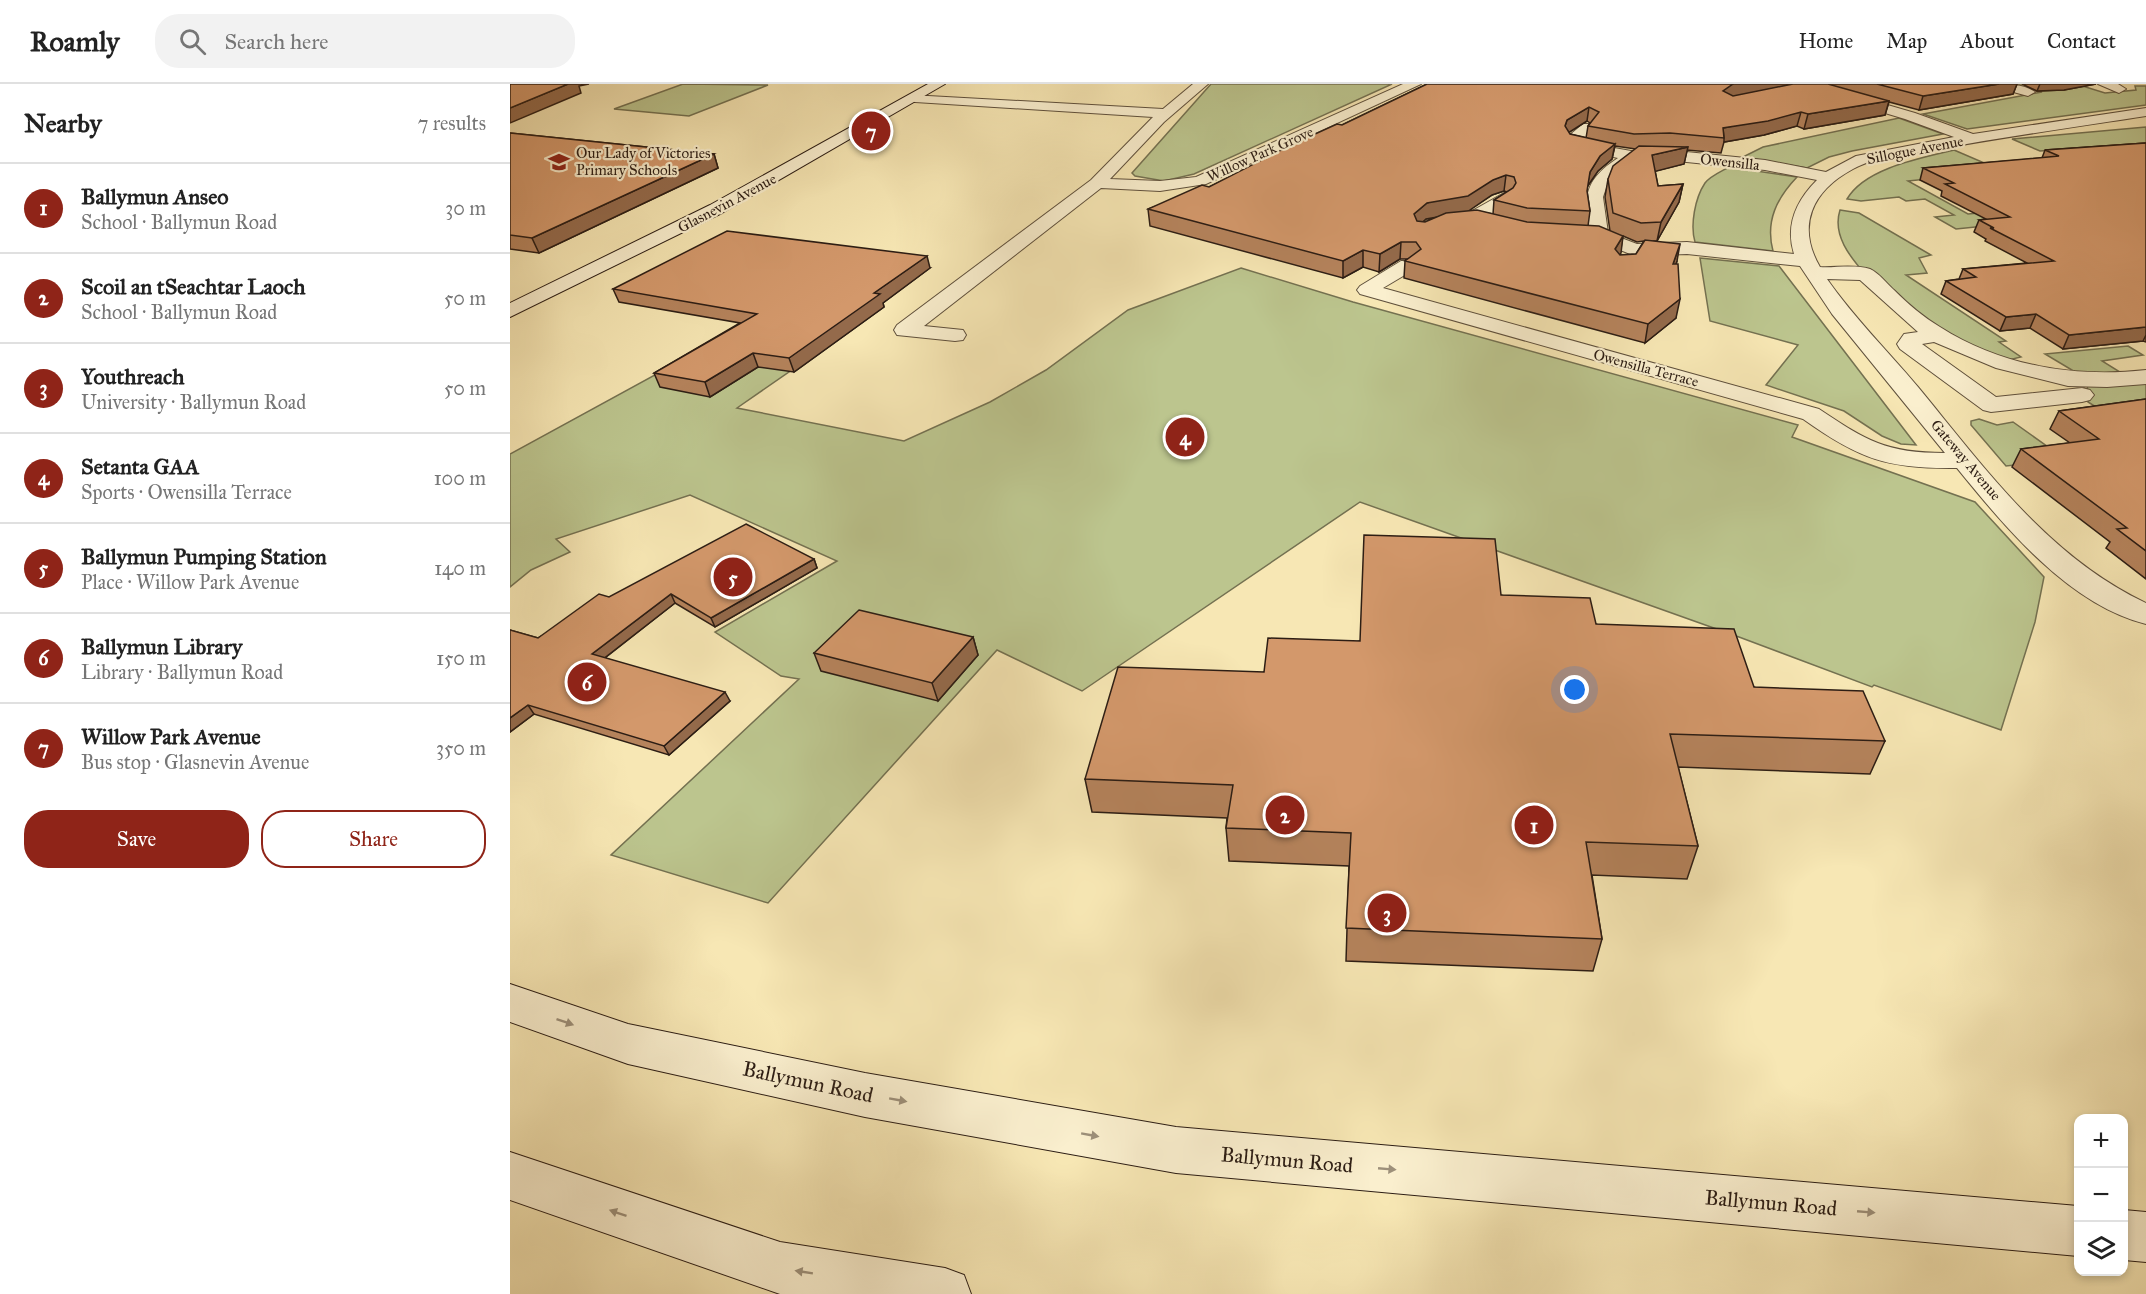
<!DOCTYPE html>
<meta charset="utf-8">
<style>
body{margin:0;font-family:"IM FELL Great Primer",serif;background:#f2f2f2;color:#222}
.controls{position:absolute;right:18px;bottom:18px;display:grid;overflow:hidden;border-radius:12px;box-shadow:0 3px 9px #0003}
.controls button{width:54px;height:54px;display:grid;place-items:center;padding:0;border:0;border-bottom:2px solid #e0e0e0;background:#fff;color:#222;font:30px sans-serif}
.you{position:absolute;left:1065px;top:606px;width:21px;height:21px;margin:-15px;border:4px solid #fff;border-radius:50%;background:#1a73e8;box-shadow:0 0 0 9px #1a73e833}
.badge{display:grid;place-items:center;width:39px;height:39px;border-radius:50%;background:#8f2418;color:#fff;font-size:20px;font-weight:700}
.pin{position:absolute;translate:-50% -50%;border:3px solid #fff;box-shadow:0 2px 6px #0006}
.list{margin:0;padding:0;list-style:none}
h2{display:flex;justify-content:space-between;align-items:center;height:78px;margin:0;padding:0 24px;font-size:26px}
h2 small{font-size:20px;font-weight:400;color:#767676}
.list li{display:grid;grid-template-columns:39px 1fr auto;gap:18px;align-items:center;box-sizing:border-box;height:90px;padding:0 24px;border-top:2px solid #e0e0e0}
.list b{display:block;font-size:22px;white-space:nowrap}
.list p{margin:0;font-size:20px;white-space:nowrap;color:#767676}
.list em{font-size:20px;font-style:normal;color:#767676}
.actions{display:flex;gap:12px;padding:18px 24px}
.actions a{flex:1;padding:14px 0;border:2px solid #8f2418;border-radius:24px;text-align:center;font-size:21px;color:#8f2418}
.actions .main{background:#8f2418;color:#fff}
.icon{flex:none;width:33px;height:33px;fill:none;stroke:currentColor;stroke-width:2;stroke-linecap:round;stroke-linejoin:round}
.map{position:relative;flex:none;width:1636px;height:1210px;overflow:hidden}
header{display:flex;align-items:center;gap:36px;box-sizing:border-box;height:84px;padding:0 30px;background:#fff;border-bottom:2px solid #e0e0e0}
header strong{font-size:28px}
nav{display:flex;gap:33px;margin-inline-start:auto;font-size:21px}
.search{width:420px;height:54px;background:#f2f2f2;display:flex;align-items:center;gap:15px;box-sizing:border-box;padding:0 21px;border-radius:24px;color:#767676;font-size:22px}
main{display:flex}
aside{flex:1;background:#fff}
.map>svg:first-child{display:block}
.green{fill:#bcc58e;stroke:#747151;stroke-width:1.5}
.lines{fill:none;stroke-linecap:round;stroke-linejoin:round}
.street-casing{stroke:#5f503c;stroke-width:2}
.secondary-casing{stroke:#2c1d14;stroke-width:2}
.street{fill:#faefce;fill-rule:evenodd}
.secondary{fill:#faefce;fill-rule:evenodd}
.wall{fill:#b5835c;stroke:#2c1d14;stroke-width:1.5;fill-rule:evenodd}
.shaded-wall{fill:#946a4b;stroke:#2c1d14;stroke-width:1.5}
.building{fill:#d3986b;stroke:#2c1d14;stroke-width:1.5}
.oneway{fill:#9d907a}
.labels{text-anchor:middle;stroke-width:4.5;stroke-linejoin:round;paint-order:stroke}
.far-street-label{font-size:15px;fill:#2c1d14;stroke:#faefce}
.far-poi-label{font-size:15px;fill:#2c1d14;stroke:#faefce;text-anchor:start}
.near-street-label{font-size:21px;fill:#2c1d14;stroke:#faefce}
</style>
<header>
<strong>Roamly</strong>
<div class="search"><svg class="icon" aria-label="search" viewBox="0 0 24 24"><circle cx="10" cy="10" r="6"/><path d="M15 15l6 6"/></svg>Search here</div>
<nav><a>Home</a><a>Map</a><a>About</a><a>Contact</a></nav>
</header>
<main>
<aside>
<h2>Nearby<small>7 results</small></h2>
<ul class="list">
<li><span class="badge">1</span><div><b>Ballymun Anseo</b><p>School · Ballymun Road</p></div><em>30 m</em></li>
<li><span class="badge">2</span><div><b>Scoil an tSeachtar Laoch</b><p>School · Ballymun Road</p></div><em>50 m</em></li>
<li><span class="badge">3</span><div><b>Youthreach</b><p>University · Ballymun Road</p></div><em>50 m</em></li>
<li><span class="badge">4</span><div><b>Setanta GAA</b><p>Sports · Owensilla Terrace</p></div><em>100 m</em></li>
<li><span class="badge">5</span><div><b>Ballymun Pumping Station</b><p>Place · Willow Park Avenue</p></div><em>140 m</em></li>
<li><span class="badge">6</span><div><b>Ballymun Library</b><p>Library · Ballymun Road</p></div><em>150 m</em></li>
<li><span class="badge">7</span><div><b>Willow Park Avenue</b><p>Bus stop · Glasnevin Avenue</p></div><em>350 m</em></li>
</ul>
<div class="actions"><a class="main">Save</a><a>Share</a></div>
</aside>
<div class="map">
<svg width="1636" height="1210" viewBox="0 0 1636 1210">
<rect width="100%" height="100%" fill="#f7e7b4"/>
<filter id="stains"><feTurbulence type="fractalNoise" baseFrequency=".00333" numOctaves="4"/><feColorMatrix values="0 0 0 0 .2 0 0 0 0 .09 0 0 0 0 .02 0 0 0 .5 -.17"/></filter>
<radialGradient id="worn" r=".72"><stop offset=".6" stop-color="#630" stop-opacity="0"/><stop offset="1" stop-color="#630" stop-opacity=".3"/></radialGradient>
<g class="green">
<path d="M 173,0 L 258,1 L 179,32 L 104,25 Z"/>
<path d="M 701,0 L 882,0 L 684,90 L 654,97 L 625,92 L 622,89 Z"/>
<path d="M 1504,0 L 1566,0 L 1595,9 L 1626,6 L 1625,2 L 1636,2 L 1636,21 L 1457,45 L 1413,30 L 1532,8 Z"/>
<path d="M 1389,34 L 1433,50 L 1342,67 L 1319,73 L 1297,84 L 1233,73 L 1253,63 Z"/>
<path d="M 1636,43 L 1636,59 L 1530,67 L 1502,55 Z"/>
<path d="M 1444,66 L 1493,87 L 1398,97 L 1458,130 L 1535,123 L 1533,136 L 1446,145 L 1425,133 L 1444,131 L 1415,115 L 1396,117 L 1389,113 L 1351,117 L 1337,115 C 1355,84 1411,74 1444,66 Z"/>
<path d="M 1219,83 L 1287,93 C 1267,114 1255,137 1263,167 L 1185,158 C 1180,141 1185,114 1195,99 C 1200,92 1212,87 1219,83 Z"/>
<path d="M 1330,126 L 1349,129 L 1421,171 L 1409,174 L 1417,189 L 1396,191 L 1496,257 L 1489,258 L 1511,273 L 1490,278 L 1434,254 L 1356,191 C 1340,173 1322,151 1330,126 Z"/>
<path d="M 1190,174 L 1269,182 L 1406,361 L 1391,360 L 1372,352 L 1334,327 L 1256,301 L 1288,261 L 1200,237 Z"/>
<path d="M 731,184 L 843,218 L 1288,341 L 1282,353 L 1465,418 L 1534,493 L 1525,538 L 1491,646 L 1364,601 L 1362,603 L 1229,553 L 850,418 L 572,607 L 487,566 L 258,819 L 101,771 L 289,595 L 271,592 L 205,548 L 327,477 L 180,411 L 46,455 L 60,468 L 21,486 L 0,503 L 0,370 L 196,263 L 286,283 L 227,324 L 394,357 L 480,318 L 536,286 L 618,226 Z"/>
<path d="M 1618,262 L 1633,271 L 1592,277 L 1621,295 L 1636,293 L 1636,330 L 1605,335 L 1578,318 L 1577,295 L 1535,270 Z"/>
<path d="M 1469,335 L 1487,341 L 1503,338 L 1555,375 L 1496,382 L 1461,341 L 1461,337 Z"/>
</g>
<g class="lines">
<defs>
<g id="street">
<path d="M 683,0 L 698,0 L 654,38 L 600,95 L 650,97 L 686,93 L 893,0 L 911,0 L 696,100 L 650,107 L 591,104 L 414,242 L 453,246 L 456,251 L 453,256 L 445,257 L 387,251 L 384,246 L 387,241 L 581,96 L 643,33 L 405,18 L 400,17 L 398,14 L 400,11 L 653,25 Z"/>
<path d="M 1483,0 C 1497,0 1514,0 1525,8 L 1518,12 L 1485,3 Z"/>
<path d="M 1588,0 L 1608,0 L 1616,5 L 1609,9 Z"/>
<path d="M 1333,8 L 1405,29 L 1463,50 L 1636,24 L 1636,32 C 1565,43 1494,53 1423,66 C 1397,71 1366,72 1343,85 C 1302,107 1286,142 1310,183 C 1324,184 1346,180 1360,185 C 1369,189 1377,200 1384,206 C 1398,220 1413,233 1430,243 C 1491,282 1565,294 1636,286 L 1636,300 L 1597,303 L 1558,302 L 1486,284 L 1424,258 L 1412,260 L 1486,313 L 1572,304 L 1580,306 L 1584,311 L 1580,316 L 1572,318 L 1481,328 L 1473,326 L 1390,265 L 1387,260 L 1394,250 L 1408,248 L 1350,196 L 1317,195 C 1344,234 1378,267 1408,303 C 1475,384 1538,473 1636,519 L 1636,540 C 1559,521 1495,443 1447,384 C 1377,385 1349,375 1293,335 L 850,210 L 847,206 L 850,202 L 891,177 L 905,177 L 908,181 L 905,185 L 873,204 L 1309,325 C 1357,357 1376,369 1435,369 L 1322,230 L 1290,182 L 1177,170 L 1125,172 L 1088,157 L 1063,156 L 1060,152 L 1063,148 L 1080,147 C 1072,111 1077,94 1108,74 L 1060,64 L 1055,55 L 1073,40 L 1083,40 L 1085,43 L 1071,58 L 1121,67 L 1157,66 L 1255,76 L 1316,88 L 1346,72 L 1444,53 L 1395,35 L 1328,15 L 1326,12 L 1328,9 ZM 1157,76 L 1255,86 L 1307,96 C 1286,117 1275,141 1284,170 L 1177,158 L 1127,160 L 1098,149 L 1093,113 L 1098,98 L 1125,77 Z"/>
<path d="M 994,109 L 1000,110 L 1002,114 L 1000,118 L 975,134 L 972,139 L 960,139 L 957,135 L 962,127 Z"/>
</g>
<g id="secondary">
<path d="M 418,0 L 435,0 L 212,129 L 0,233 L 0,219 L 200,121 Z"/>
<path d="M 0,900 L 118,940 L 355,989 L 666,1043 L 1568,1122 L 1568,1172 L 666,1089 L 355,1033 L 118,980 L 0,938 Z"/>
<path d="M 0,1068 L 270,1158 L 435,1184 L 454,1191 L 461,1210 L 270,1210 L 0,1116 Z"/>
<path d="M 1614,1126 L 1636,1128 L 1636,1178 L 1614,1176 Z"/>
</g>
</defs>
<use href="#street" class="street-casing"/>
<use href="#secondary" class="secondary-casing"/>
<use href="#street" class="street"/>
<use href="#secondary" class="secondary"/>
</g>
<g class="wall">
<path d="M 917,0 L 1507,0 L 1503,10 L 1409,26 L 1379,18 L 1375,31 L 1294,45 L 1287,42 L 1254,51 L 1214,58 L 1211,69 L 1177,66 L 1174,80 L 1145,87 L 1148,102 L 1173,100 L 1169,118 L 1147,157 L 1144,157 L 1167,177 L 1166,180 L 1166,234 L 1135,259 L 894,194 L 895,177 L 897,175 L 890,175 L 869,188 L 853,183 L 833,194 L 640,142 L 638,125 L 699,103 L 832,41 ZM 1077,37 L 1080,39 L 1078,42 L 1076,54 L 1060,50 L 1059,48 ZM 1105,62 L 1126,65 L 1098,95 L 1095,113 L 1100,147 L 1078,142 L 1080,127 L 1077,107 L 1077,103 L 1088,87 L 1102,75 ZM 994,107 L 997,108 L 984,116 L 983,130 L 959,126 L 982,111 ZM 924,134 L 915,138 L 913,138 L 916,135 ZM 1113,152 L 1127,158 L 1134,157 L 1126,170 L 1110,171 Z"/>
<path d="M 1512,0 L 1586,0 L 1554,6 L 1527,7 Z"/>
<path d="M 0,49 L 204,70 L 208,84 L 29,169 L 0,165 Z"/>
<path d="M 1636,59 L 1636,258 L 1633,257 L 1553,265 L 1520,244 L 1490,247 L 1431,210 L 1436,197 L 1449,195 L 1453,185 L 1517,179 L 1475,157 L 1476,155 L 1464,148 L 1469,136 L 1476,135 L 1431,112 L 1432,107 L 1410,96 L 1413,84 L 1532,74 L 1535,66 Z"/>
<path d="M 420,184 L 373,219 L 374,223 L 284,288 L 248,283 L 200,313 L 150,303 L 144,289 L 230,239 L 109,218 L 103,205 Z"/>
<path d="M 1636,315 L 1636,495 L 1596,464 L 1600,458 L 1502,383 L 1511,365 L 1560,359 L 1540,345 L 1549,327 Z"/>
<path d="M 304,475 L 307,484 L 205,543 L 165,519 L 95,574 L 220,617 L 159,671 L 24,630 L 0,648 L 0,546 L 28,554 L 99,513 Z"/>
<path d="M 991,511 L 1086,540 L 1244,603 L 1375,657 L 1360,690 L 1168,683 L 1188,762 L 1177,795 L 1082,791 L 1092,855 L 1083,887 L 836,877 L 839,782 L 719,777 L 716,744 L 717,734 L 582,728 L 575,695 L 754,588 Z"/>
<path d="M 463,553 L 468,571 L 428,617 L 311,587 L 304,569 Z"/>
</g>
<g class="shaded-wall">
<path d="M 58,0 L 79,0 L 69,2 L 71,9 L 0,39 L 0,24 Z"/>
<path d="M 1221,0 L 1284,0 L 1219,14 L 1213,7 Z"/>
<path d="M 1489,0 L 1507,0 L 1503,10 L 1409,26 L 1413,12 Z"/>
<path d="M 1530,0 L 1586,0 L 1554,6 L 1527,7 Z"/>
<path d="M 1379,17 L 1375,31 L 1294,45 L 1298,30 Z"/>
<path d="M 1079,23 L 1077,37 L 1055,51 L 1055,42 L 1057,36 Z"/>
<path d="M 1291,28 L 1287,42 L 1254,51 L 1214,58 L 1214,54 L 1213,44 Z"/>
<path d="M 1105,60 L 1102,75 L 1088,87 L 1077,103 L 1080,88 L 1090,72 Z"/>
<path d="M 1178,63 L 1174,80 L 1139,89 L 1142,71 Z"/>
<path d="M 204,70 L 208,84 L 29,169 L 22,154 Z"/>
<path d="M 996,91 L 994,107 L 982,111 L 957,128 L 916,135 L 903,147 L 904,130 L 917,119 Z"/>
<path d="M 1173,100 L 1169,118 L 1147,157 L 1151,138 Z"/>
<path d="M 1113,152 L 1111,169 L 1102,182 L 1105,165 Z"/>
<path d="M 891,158 L 890,175 L 869,188 L 870,170 Z"/>
<path d="M 1170,160 L 1167,177 L 1160,197 L 1163,180 Z"/>
<path d="M 853,166 L 853,183 L 833,194 L 833,177 Z"/>
<path d="M 417,172 L 420,184 L 373,219 L 374,223 L 284,288 L 279,274 L 364,209 Z"/>
<path d="M 1170,215 L 1166,234 L 1135,259 L 1138,240 Z"/>
<path d="M 1526,230 L 1520,244 L 1490,247 L 1496,233 Z"/>
<path d="M 1636,243 L 1636,251 L 1633,257 L 1553,265 L 1559,251 Z"/>
<path d="M 243,269 L 248,283 L 200,313 L 195,298 Z"/>
<path d="M 304,475 L 307,484 L 205,543 L 201,534 Z"/>
<path d="M 161,510 L 165,519 L 88,579 L 82,570 Z"/>
<path d="M 463,553 L 468,571 L 428,617 L 422,599 Z"/>
<path d="M 215,608 L 220,617 L 159,671 L 154,662 Z"/>
<path d="M 18,621 L 24,630 L 0,648 L 0,634 Z"/>
</g>
<g class="building">
<path d="M 0,0 L 58,0 L 0,24 Z"/>
<path d="M 917,0 L 1223,0 L 1213,7 L 1223,12 L 1283,0 L 1318,0 L 1379,17 L 1298,30 L 1291,28 L 1258,37 L 1213,44 L 1214,54 L 1160,49 L 1124,50 L 1078,42 L 1089,28 L 1079,23 L 1057,36 L 1055,42 L 1060,50 L 1105,60 L 1090,72 L 1080,88 L 1077,107 L 1080,127 L 1017,124 L 984,116 L 1003,104 L 1006,99 L 1004,93 L 996,91 L 983,96 L 958,112 L 917,119 L 904,130 L 907,137 L 915,138 L 936,129 L 967,126 L 1017,138 L 1089,142 L 1113,152 L 1105,165 L 1110,171 L 1126,170 L 1135,156 L 1170,160 L 1163,180 L 1168,180 L 1170,215 L 1138,240 L 895,177 L 911,165 L 906,158 L 891,158 L 870,170 L 853,166 L 833,177 L 638,125 L 692,101 L 699,103 L 783,60 L 827,40 L 832,41 Z"/>
<path d="M 1367,0 L 1489,0 L 1413,12 Z"/>
<path d="M 0,49 L 204,70 L 22,154 L 0,151 Z"/>
<path d="M 1636,59 L 1636,243 L 1559,251 L 1526,230 L 1496,233 L 1436,197 L 1466,193 L 1453,185 L 1544,177 L 1480,144 L 1484,144 L 1469,136 L 1500,133 L 1435,100 L 1444,99 L 1413,84 L 1549,72 L 1535,66 Z"/>
<path d="M 1129,62 L 1178,63 L 1142,71 L 1148,102 L 1173,100 L 1151,138 L 1131,139 L 1103,129 L 1098,95 L 1103,82 Z"/>
<path d="M 217,147 L 417,172 L 364,209 L 370,210 L 279,274 L 243,269 L 195,298 L 144,289 L 247,230 L 103,205 Z"/>
<path d="M 1636,315 L 1636,467 L 1607,445 L 1617,444 L 1511,365 L 1589,355 L 1549,327 Z"/>
<path d="M 236,440 L 304,475 L 201,534 L 161,510 L 82,570 L 215,608 L 154,662 L 18,621 L 0,634 L 0,546 L 28,554 L 89,510 L 99,513 Z"/>
<path d="M 854,451 L 985,455 L 991,511 L 1080,514 L 1086,540 L 1224,545 L 1244,603 L 1353,607 L 1375,657 L 1160,650 L 1188,762 L 1076,758 L 1092,855 L 836,844 L 841,749 L 716,744 L 723,701 L 575,695 L 608,583 L 754,588 L 758,554 L 850,557 Z"/>
<path d="M 349,526 L 463,553 L 422,599 L 304,569 Z"/>
</g>
<defs><path id="oneway-solid" d="M-6-.8H1V-3.2L6.5 0L1 3.2V.8H-6Z" transform="scale(1.5)"/></defs>
<g class="oneway">
<use href="#oneway-solid" transform="translate(55 938) rotate(19)"/>
<use href="#oneway-solid" transform="translate(388 1016) rotate(10)"/>
<use href="#oneway-solid" transform="translate(580 1051) rotate(10)"/>
<use href="#oneway-solid" transform="translate(877 1085) rotate(5)"/>
<use href="#oneway-solid" transform="translate(1356 1128) rotate(5)"/>
<use href="#oneway-solid" transform="translate(108 1129) rotate(-161)"/>
<use href="#oneway-solid" transform="translate(294 1188) rotate(-171)"/>
</g>
<defs>
<symbol id="school-bare" viewBox="-9 -9 18 18"><path d="M0-5L7-2L0 1L-7-2ZM-4 1L0 2.5L4 1V4Q0 6-4 4Z" fill="#8f2418" stroke="#faefce" stroke-width="2.5" paint-order="stroke"/></symbol>
</defs>
<g fill-rule="evenodd">
<use href="#school-bare" x="34" y="63" width="30" height="30"/>
</g>
<g class="labels">
<g class="far-street-label">
<text transform="translate(1405 66) rotate(-11)" y="5">Sillogue Avenue</text>
<text transform="translate(750 70) rotate(-24)" y="5">Willow Park Grove</text>
<text transform="translate(1220 78) rotate(6)" y="5">Owensilla</text>
<text transform="translate(217 119) rotate(-28)" y="5">Glasnevin Avenue</text>
<text transform="translate(1136 284) rotate(15)" y="5">Owensilla Terrace</text>
<text transform="translate(1456 376) rotate(50)" y="5">Gateway Avenue</text>
</g>
<g class="far-poi-label">
<text x="66" y="74">Our Lady of Victories<tspan x="66" dy="17">Primary Schools</tspan></text>
</g>
<g class="near-street-label">
<text transform="translate(298 998) rotate(12)" y="7">Ballymun Road</text>
<text transform="translate(777 1076) rotate(5)" y="7">Ballymun Road</text>
<text transform="translate(1261 1119) rotate(5)" y="7">Ballymun Road</text>
</g>
</g>
<rect width="100%" height="100%" filter="url(#stains)"/>
<rect width="100%" height="100%" fill="url(#worn)"/>
</svg>
<div class="controls">
<button>+</button>
<button>−</button>
<button><svg class="icon" aria-label="layers" viewBox="0 0 24 24"><path d="M12 4l9 5-9 5-9-5zM3 14l9 5 9-5"/></svg></button>
</div>
<div class="you"></div>
<div class="pin badge" style="left:1024px;top:741px">1</div>
<div class="pin badge" style="left:775px;top:731px">2</div>
<div class="pin badge" style="left:877px;top:829px">3</div>
<div class="pin badge" style="left:675px;top:353px">4</div>
<div class="pin badge" style="left:223px;top:493px">5</div>
<div class="pin badge" style="left:77px;top:598px">6</div>
<div class="pin badge" style="left:361px;top:47px">7</div>
</div>
</main>
